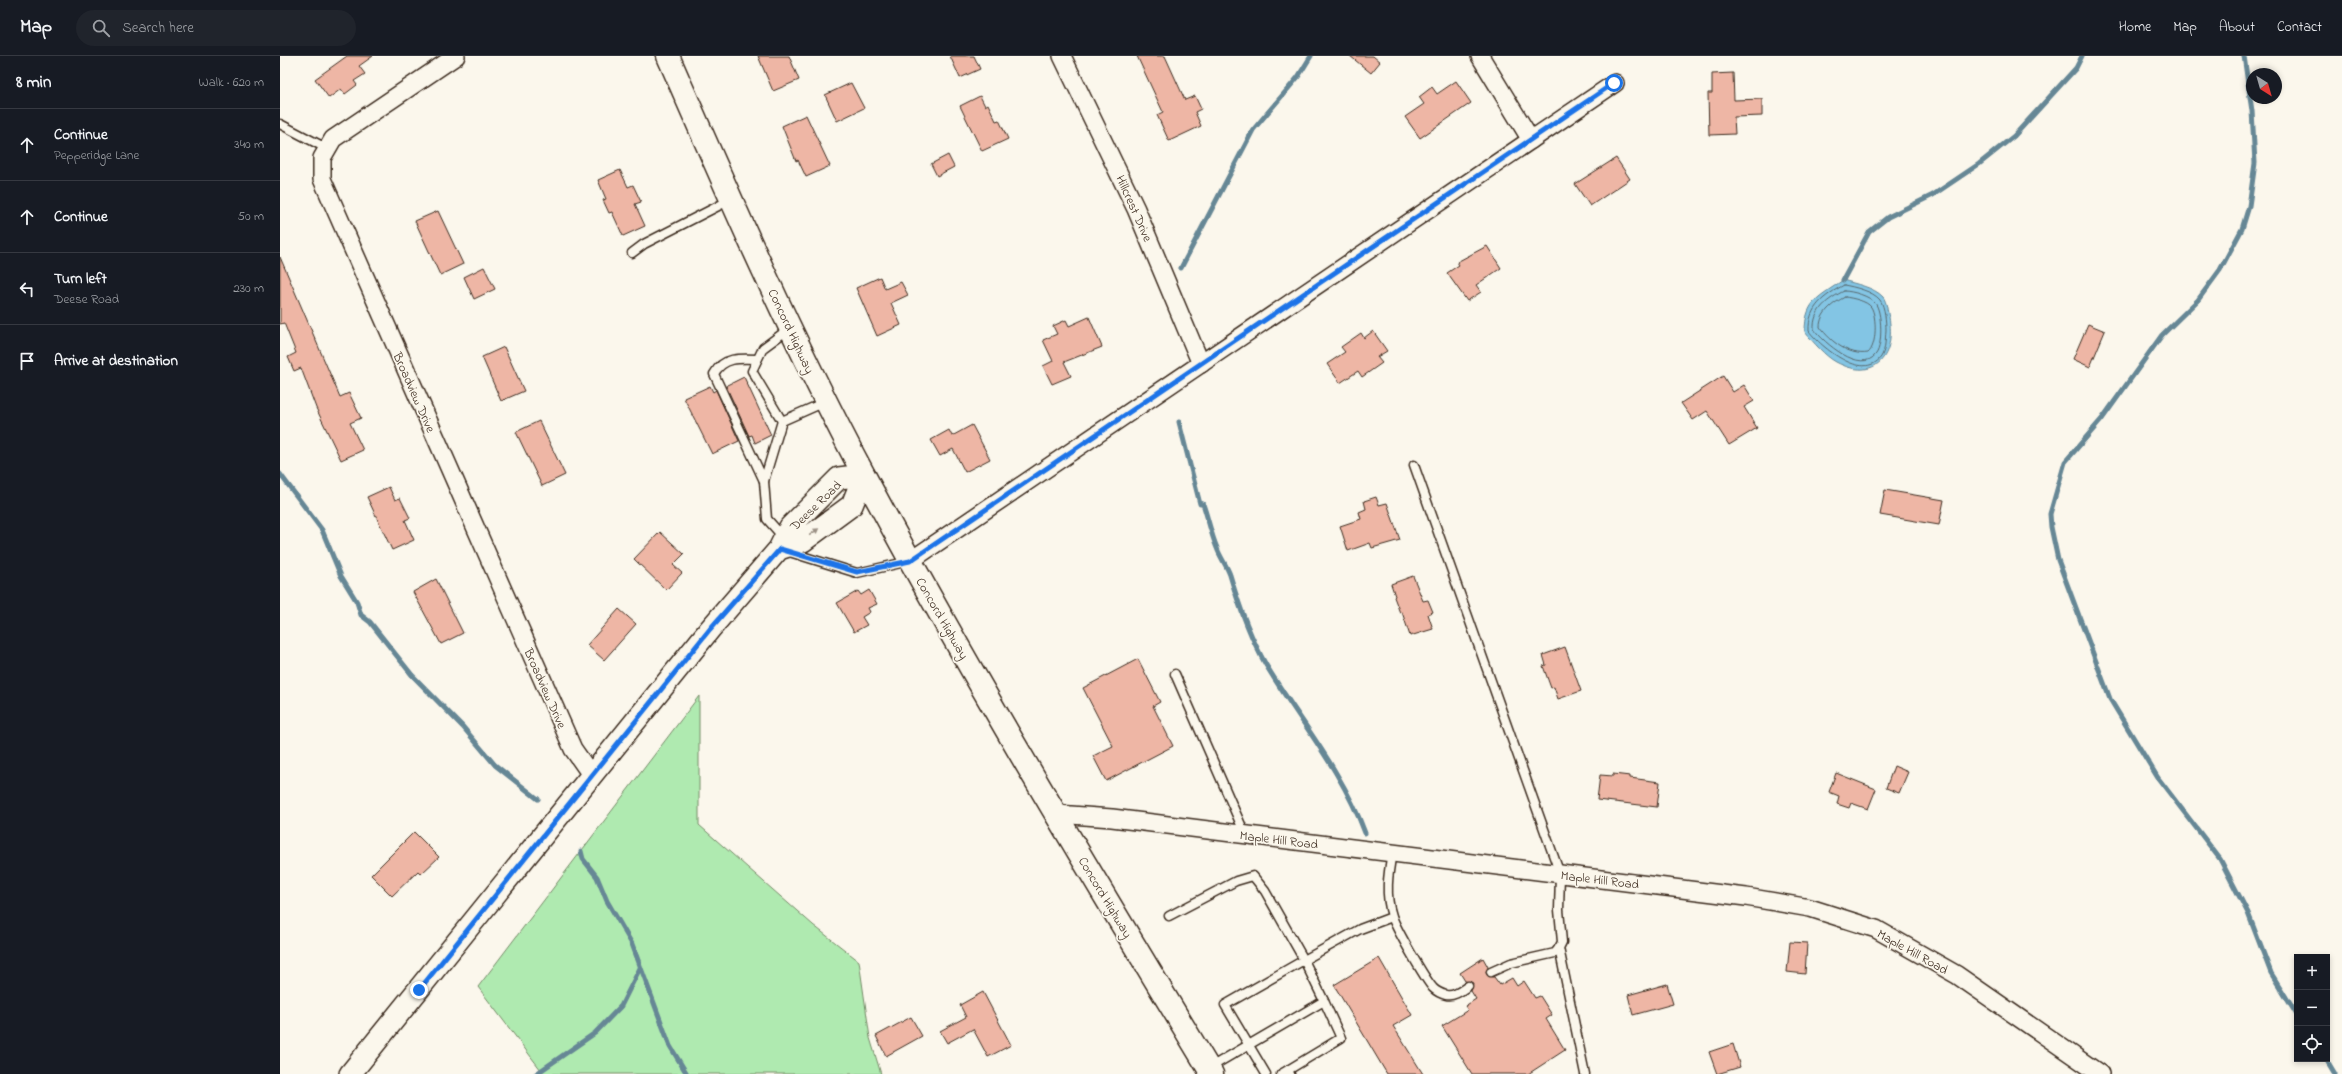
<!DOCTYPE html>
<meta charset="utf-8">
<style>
body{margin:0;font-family:"Indie Flower",sans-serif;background:#20242c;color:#f1f3f6}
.controls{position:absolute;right:12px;bottom:12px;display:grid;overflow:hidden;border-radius:0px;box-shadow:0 2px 6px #0003}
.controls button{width:36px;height:36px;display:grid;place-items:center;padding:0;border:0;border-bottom:1px solid #363941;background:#171b24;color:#f1f3f6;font:20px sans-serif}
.compass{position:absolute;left:1966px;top:12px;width:36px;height:36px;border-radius:50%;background:#171b24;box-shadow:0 2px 6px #0003;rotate:143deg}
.stop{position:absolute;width:12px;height:12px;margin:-9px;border:3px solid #1a73e8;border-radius:50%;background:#fff}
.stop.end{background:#1a73e8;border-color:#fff;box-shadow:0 1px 4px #0008}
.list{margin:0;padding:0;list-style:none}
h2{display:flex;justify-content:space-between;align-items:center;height:52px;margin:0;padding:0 16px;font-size:17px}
h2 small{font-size:13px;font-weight:400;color:#9ea1a6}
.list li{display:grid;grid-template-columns:26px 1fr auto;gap:12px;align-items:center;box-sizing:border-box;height:72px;padding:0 16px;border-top:1px solid #363941}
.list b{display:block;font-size:15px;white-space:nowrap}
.list p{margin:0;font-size:13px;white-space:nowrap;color:#9ea1a6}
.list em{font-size:13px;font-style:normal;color:#9ea1a6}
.icon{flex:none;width:22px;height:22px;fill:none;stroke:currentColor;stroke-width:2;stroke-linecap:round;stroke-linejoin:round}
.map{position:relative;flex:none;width:2062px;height:1018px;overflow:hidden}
header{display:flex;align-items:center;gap:24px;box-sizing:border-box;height:56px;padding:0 20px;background:#171b24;border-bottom:1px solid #363941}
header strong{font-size:19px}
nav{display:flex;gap:22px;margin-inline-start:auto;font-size:14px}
.search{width:280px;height:36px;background:#20242c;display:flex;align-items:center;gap:10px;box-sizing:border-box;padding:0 14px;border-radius:22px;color:#9ea1a6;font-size:15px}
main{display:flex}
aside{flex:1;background:#171b24}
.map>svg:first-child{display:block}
.green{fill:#afeab0;stroke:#758a67}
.water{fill:#83c5e4;stroke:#668795}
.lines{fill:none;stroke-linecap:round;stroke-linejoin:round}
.shore{stroke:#58686d;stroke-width:1}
.stream{stroke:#668795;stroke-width:5}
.building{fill:#eeb6a5;stroke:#3b2a1e}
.service-casing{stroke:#3b2a1e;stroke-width:11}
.minor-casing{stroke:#3b2a1e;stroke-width:20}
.tertiary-casing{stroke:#3b2a1e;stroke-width:24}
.trunk-casing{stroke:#3b2a1e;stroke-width:25}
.service{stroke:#fbf7ec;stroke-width:8}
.minor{stroke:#fbf7ec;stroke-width:17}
.tertiary{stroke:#fbf7ec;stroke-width:21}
.trunk{stroke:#fbf7ec;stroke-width:22}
.oneway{fill:#9b9085}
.route{stroke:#1a73e8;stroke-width:5}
.labels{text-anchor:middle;stroke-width:3.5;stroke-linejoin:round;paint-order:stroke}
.street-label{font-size:13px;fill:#3b2a1e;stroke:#fbf7ec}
</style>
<header>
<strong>Map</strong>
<div class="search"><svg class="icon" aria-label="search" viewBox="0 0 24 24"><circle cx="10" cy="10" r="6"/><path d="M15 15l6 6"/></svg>Search here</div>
<nav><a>Home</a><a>Map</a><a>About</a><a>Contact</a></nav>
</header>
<main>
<aside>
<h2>8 min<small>Walk · 620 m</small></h2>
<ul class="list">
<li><svg class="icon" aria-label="ahead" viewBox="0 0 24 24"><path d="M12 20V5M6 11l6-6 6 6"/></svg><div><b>Continue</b><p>Pepperidge Lane</p></div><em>340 m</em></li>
<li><svg class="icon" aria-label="ahead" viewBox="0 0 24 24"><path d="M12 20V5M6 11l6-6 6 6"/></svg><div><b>Continue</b></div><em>50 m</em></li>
<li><svg class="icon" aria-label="left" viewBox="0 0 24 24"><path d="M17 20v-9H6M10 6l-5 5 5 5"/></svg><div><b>Turn left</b><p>Deese Road</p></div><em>230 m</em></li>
<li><svg class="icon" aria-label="arrive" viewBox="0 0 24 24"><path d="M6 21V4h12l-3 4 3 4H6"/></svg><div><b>Arrive at destination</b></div></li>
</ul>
</aside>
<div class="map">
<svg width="2062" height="1018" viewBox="0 0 2062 1018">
<rect width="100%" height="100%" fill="#fbf7ec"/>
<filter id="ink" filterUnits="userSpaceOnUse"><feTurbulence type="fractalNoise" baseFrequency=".025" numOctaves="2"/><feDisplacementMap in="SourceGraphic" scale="8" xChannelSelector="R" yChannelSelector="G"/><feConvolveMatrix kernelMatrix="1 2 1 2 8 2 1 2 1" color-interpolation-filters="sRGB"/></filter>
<g filter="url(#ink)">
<path class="green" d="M 419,640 L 419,769 L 533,869 L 579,905 L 590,982 L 601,1018 L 264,1018 L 198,931 Z"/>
<path class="water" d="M 1563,224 C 1575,228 1594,231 1603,241 C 1607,246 1607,255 1609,261 C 1616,299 1596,327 1556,306 C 1545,300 1533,286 1525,276 C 1525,244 1540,241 1563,224 Z"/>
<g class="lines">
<g class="shore">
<path d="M 1564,229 C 1574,231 1593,235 1600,244 C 1605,251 1606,266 1606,274 C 1605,283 1606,293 1601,301 C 1583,326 1541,291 1529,275 C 1528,251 1544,240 1564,229 Z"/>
<path d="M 1564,235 C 1572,235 1590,240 1595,247 C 1602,255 1603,289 1596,298 C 1581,319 1543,286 1534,273 C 1533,254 1548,243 1564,235 Z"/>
<path d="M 1565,241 C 1572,242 1587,245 1591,251 C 1597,260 1597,290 1588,297 C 1569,300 1551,286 1540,271 C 1540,257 1553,247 1565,241 Z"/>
</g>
<g class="stream">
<path d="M 1964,0 L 1972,55 L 1975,107 L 1969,150 L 1962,173 L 1940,214 L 1918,244 L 1882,279 L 1822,363 L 1785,406 L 1770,458 L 1771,471 L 1778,504 L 1830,643 L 1878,722 L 1940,803 L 1968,857 L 1991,917 L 2017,959"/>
<path d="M 901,212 L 973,74 L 1018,21 L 1031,0"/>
<path d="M 1563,224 L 1589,176 L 1608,161 L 1653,139 L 1699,108 L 1734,80 L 1796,12 L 1802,0"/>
<path d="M 899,366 L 920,448 L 923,448 C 928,462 931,478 937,492 C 940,501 947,510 950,519 C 959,550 970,581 986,609 C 1019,664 1063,716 1085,777"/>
<path d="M 0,418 L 42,474 L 61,520 L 77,546 L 81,559 L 90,566 L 132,619 L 183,671 L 215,709 L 258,743"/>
<path d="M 301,795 L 303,803 L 317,821 L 327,845 L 352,888 L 390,990 L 407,1018"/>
<path d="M 2046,1003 L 2055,1018"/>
<path d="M 256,1018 L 315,977 L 341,950 L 360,912"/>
</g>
</g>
<g class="building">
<path d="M 67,0 L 93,0 L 79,10 L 85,18 L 74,25 L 77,29 L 65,38 L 61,33 L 49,42 L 35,23 Z"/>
<path d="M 478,0 L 509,0 L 519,24 L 493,35 Z"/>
<path d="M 670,0 L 694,0 L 700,13 L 680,22 Z"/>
<path d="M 857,0 L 885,0 L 905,44 L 915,40 L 921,53 L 915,56 L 921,70 L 889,85 L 877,59 L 883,56 Z"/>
<path d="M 1070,0 L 1093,0 L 1100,6 L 1091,17 Z"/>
<path d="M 1453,17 L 1454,44 L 1482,43 L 1482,60 L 1454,61 L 1455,78 L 1429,79 L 1428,37 L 1432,37 L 1432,18 Z"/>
<path d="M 1176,25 L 1191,47 L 1140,82 L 1125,61 L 1144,48 L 1139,41 L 1152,31 L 1157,38 Z"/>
<path d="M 571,27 L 584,52 L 557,65 L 545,39 Z"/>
<path d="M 700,40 L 705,50 L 708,48 L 716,65 L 719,64 L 728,83 L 702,95 L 680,50 Z"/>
<path d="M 526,59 L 550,110 L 526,121 L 518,104 L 516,105 L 502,70 Z"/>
<path d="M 668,99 L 674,111 L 657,120 L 651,108 Z"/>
<path d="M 1336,102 L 1350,123 L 1310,150 L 1295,128 Z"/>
<path d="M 340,114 L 348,131 L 353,129 L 361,146 L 355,148 L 365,170 L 343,180 L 332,156 L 329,157 L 323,144 L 326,143 L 318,124 Z"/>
<path d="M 158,155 L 183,208 L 160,219 L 135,165 Z"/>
<path d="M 1207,190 L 1221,212 L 1196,229 L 1201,236 L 1187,245 L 1167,217 L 1179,209 L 1177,206 Z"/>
<path d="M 0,201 L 60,341 L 69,337 L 81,362 L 70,367 L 83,394 L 61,404 L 36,352 L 21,312 L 14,315 L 8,301 L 16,297 L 4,267 L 0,268 Z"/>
<path d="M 204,211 L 215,233 L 194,243 L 184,221 Z"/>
<path d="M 600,221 L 605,233 L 621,226 L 628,239 L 611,247 L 621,269 L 597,280 L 576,232 Z"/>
<path d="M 809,261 L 822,291 L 784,306 L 791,320 L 772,328 L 763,310 L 773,305 L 763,284 L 777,278 L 773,270 L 786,264 L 789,270 Z"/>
<path d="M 1808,268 L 1825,275 L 1810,311 L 1793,303 Z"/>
<path d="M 1093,275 L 1107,295 L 1097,301 L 1102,307 L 1082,321 L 1078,315 L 1060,327 L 1047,308 L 1065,296 L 1061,291 L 1081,277 L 1084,282 Z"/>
<path d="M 224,291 L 244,335 L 221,345 L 202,301 Z"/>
<path d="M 1443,320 L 1453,336 L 1464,329 L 1474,345 L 1464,351 L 1477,372 L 1449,389 L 1427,355 L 1413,364 L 1401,347 Z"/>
<path d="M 464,321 L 491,379 L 475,387 L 472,379 L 469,380 L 446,330 Z"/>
<path d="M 430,330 L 433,336 L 436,334 L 459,385 L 432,398 L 404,342 Z"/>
<path d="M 259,365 L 285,419 L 262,430 L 236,376 Z"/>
<path d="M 692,369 L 710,403 L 685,416 L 673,393 L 660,400 L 651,384 L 669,374 L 672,380 Z"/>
<path d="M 109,431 L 115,444 L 120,442 L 130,462 L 125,464 L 134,484 L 112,494 L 87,441 Z"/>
<path d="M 1605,434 L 1664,444 L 1659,469 L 1600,459 Z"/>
<path d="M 1096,441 L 1099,449 L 1107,447 L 1120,484 L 1092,492 L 1090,487 L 1068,495 L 1060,470 L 1081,463 L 1079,456 L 1086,453 L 1084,445 Z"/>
<path d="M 380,476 L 404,498 L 393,509 L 402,517 L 386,534 L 354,503 Z"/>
<path d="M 1133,520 L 1143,545 L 1148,544 L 1153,556 L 1148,558 L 1153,573 L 1130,580 L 1122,556 L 1120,557 L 1114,541 L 1115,540 L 1111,528 Z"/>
<path d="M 156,523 L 183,577 L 161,588 L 133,536 Z"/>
<path d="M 589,534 L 597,548 L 588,552 L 590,556 L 582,561 L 587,569 L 574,576 L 557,547 L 578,535 L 581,539 Z"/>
<path d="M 339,553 L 356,568 L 324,604 L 307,589 Z"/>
<path d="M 1285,591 L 1301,635 L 1278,643 L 1274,631 L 1271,632 L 1263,610 L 1266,609 L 1263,599 Z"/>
<path d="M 858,603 L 880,646 L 873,650 L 893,690 L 826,725 L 813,700 L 833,690 L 803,632 Z"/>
<path d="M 1614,710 L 1628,716 L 1619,737 L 1606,732 Z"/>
<path d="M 1556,717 L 1596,733 L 1588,753 L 1571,747 L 1569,752 L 1557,748 L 1559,740 L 1549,736 Z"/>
<path d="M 1333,718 L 1350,720 L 1350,722 L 1380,726 L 1377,751 L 1317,744 L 1320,719 L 1333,720 Z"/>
<path d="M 134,776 L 159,801 L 141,818 L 138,815 L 112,840 L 91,819 Z"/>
<path d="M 1510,886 L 1527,887 L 1525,918 L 1507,916 Z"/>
<path d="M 1099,902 L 1132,959 L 1113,970 L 1143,1018 L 1107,1018 L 1054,929 Z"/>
<path d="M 1203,902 L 1208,911 L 1206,916 L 1208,920 L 1214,921 L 1220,929 L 1232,922 L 1237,930 L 1244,925 L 1255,942 L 1260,940 L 1272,959 L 1266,963 L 1285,994 L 1248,1018 L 1192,1018 L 1162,970 L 1188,954 L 1185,950 L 1196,943 L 1191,935 L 1193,927 L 1185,925 L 1180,917 Z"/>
<path d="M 1387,928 L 1393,948 L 1353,959 L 1348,939 Z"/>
<path d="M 703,936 L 731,989 L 708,1001 L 693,973 L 667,987 L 660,975 L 686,961 L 680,949 Z"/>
<path d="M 631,961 L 642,980 L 606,1000 L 596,980 Z"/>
<path d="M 1453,988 L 1460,1011 L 1437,1018 L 1429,996 Z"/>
</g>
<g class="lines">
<defs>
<g id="service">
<path d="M 0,68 L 46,92"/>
<path d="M 352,197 L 364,188 L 450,144"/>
<path d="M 510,272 L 483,292 L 472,315 L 502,365 L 545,346"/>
<path d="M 477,303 C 460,302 443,301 434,318 L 484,425"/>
<path d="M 502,365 L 484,425 L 487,463 L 503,481"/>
<path d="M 1134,409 L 1280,818 L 1279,854 L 1282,886 L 1279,892 L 1275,897 L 1231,907 L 1211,916"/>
<path d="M 506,495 L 577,517 L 630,505"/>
<path d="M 895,618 L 965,778"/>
<path d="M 1112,797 C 1108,818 1105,839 1112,860 C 1115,871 1145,923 1153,932 C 1156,935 1162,938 1166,939 C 1174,941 1182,934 1188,930"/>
<path d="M 889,860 L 956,825 L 973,820 L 985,835 L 1024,904 L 945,949 L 986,1018"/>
<path d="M 1279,892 L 1305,1018"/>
<path d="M 929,1012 L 1044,945 L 1024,904 L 1080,873 L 1112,861"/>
<path d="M 1008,1014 L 1061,982 L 1044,945"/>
<path d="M 1001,1018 L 1008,1014 L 1010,1018"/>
</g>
<g id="minor">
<path d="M 176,0 L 53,83 L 42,102 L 42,123 L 293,693 L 312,720"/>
<path d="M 782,0 L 856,153 L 921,308"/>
<path d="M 1200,0 L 1251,84"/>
<path d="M 630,505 L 1335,27"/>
<path d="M 777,758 L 832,762 L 1466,841 L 1530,852 L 1596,873 L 1677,919 L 1820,1018"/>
</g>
<path id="tertiary" d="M 70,1018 L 430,573 L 499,493 L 510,471 L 559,422 L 584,419 L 572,449 L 523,485 L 499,493"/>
<path id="trunk" d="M 388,0 C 450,142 512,284 585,421 C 693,624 813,821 932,1018"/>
</defs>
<use href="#service" class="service-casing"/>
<use href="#minor" class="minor-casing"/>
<use href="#tertiary" class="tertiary-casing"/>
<use href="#trunk" class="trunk-casing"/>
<use href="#service" class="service"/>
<use href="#minor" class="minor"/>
<use href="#tertiary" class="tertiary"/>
<use href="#trunk" class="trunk"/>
</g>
<defs><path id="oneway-solid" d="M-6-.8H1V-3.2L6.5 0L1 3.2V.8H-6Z"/></defs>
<use class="oneway" href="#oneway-solid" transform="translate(534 476) rotate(-36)"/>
</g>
<g class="lines" filter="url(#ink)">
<path class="route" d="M 139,934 L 430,573 L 500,493 L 577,516 L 630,505 L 1334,27"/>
</g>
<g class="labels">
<g class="street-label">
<text transform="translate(855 152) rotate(66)" y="5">Hillcrest Drive</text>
<text transform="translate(512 275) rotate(65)" y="5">Concord Highway</text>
<text transform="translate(135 336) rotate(66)" y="5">Broadview Drive</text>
<text transform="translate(535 449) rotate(-44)" y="5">Deese Road</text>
<text transform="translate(663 562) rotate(60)" y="5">Concord Highway</text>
<text transform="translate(266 632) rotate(66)" y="5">Broadview Drive</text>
<text transform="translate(999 783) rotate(7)" y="5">Maple Hill Road</text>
<text transform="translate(1320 823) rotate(7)" y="5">Maple Hill Road</text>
<text transform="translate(826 841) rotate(59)" y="5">Concord Highway</text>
<text transform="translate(1633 895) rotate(29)" y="5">Maple Hill Road</text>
</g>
</g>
</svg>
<div class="controls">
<button>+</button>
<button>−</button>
<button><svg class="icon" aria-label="locate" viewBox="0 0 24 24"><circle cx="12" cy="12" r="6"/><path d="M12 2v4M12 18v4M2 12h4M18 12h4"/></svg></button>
</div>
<svg class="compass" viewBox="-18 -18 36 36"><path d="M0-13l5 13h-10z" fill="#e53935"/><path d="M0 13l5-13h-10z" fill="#9ea1a6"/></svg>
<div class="stop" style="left:1334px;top:27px"></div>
<div class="stop end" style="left:139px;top:934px"></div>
</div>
</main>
